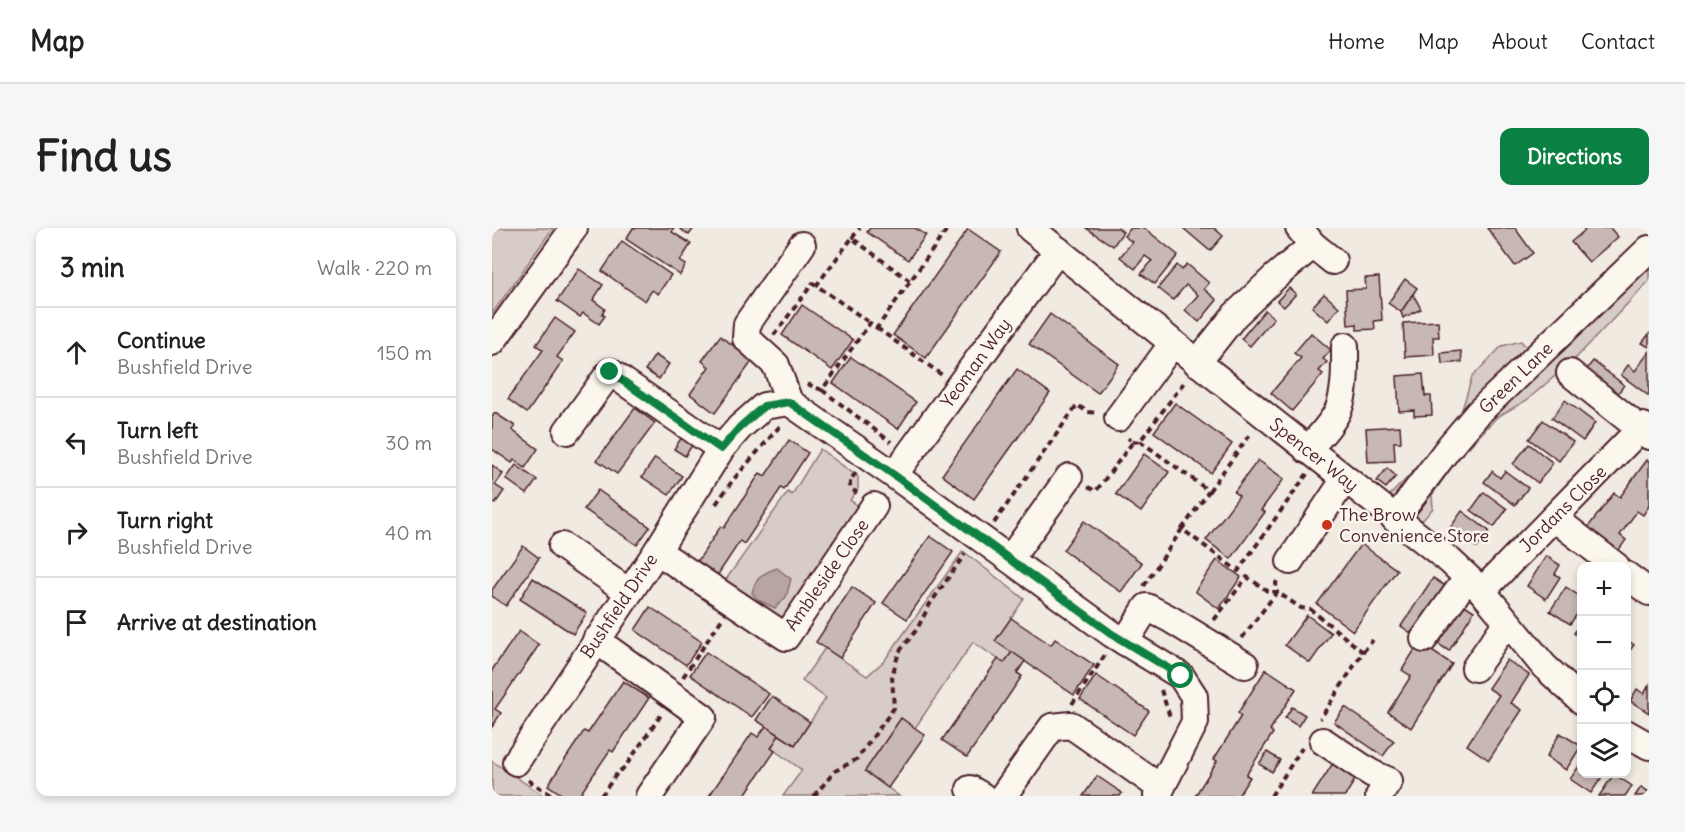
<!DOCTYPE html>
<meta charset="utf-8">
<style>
body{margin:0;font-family:Delius,sans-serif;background:#f6f6f6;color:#202124}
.controls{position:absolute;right:18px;bottom:18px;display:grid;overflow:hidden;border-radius:12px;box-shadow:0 3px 9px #0003}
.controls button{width:54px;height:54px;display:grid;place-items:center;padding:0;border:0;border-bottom:2px solid #e0e0e0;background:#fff;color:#202124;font:30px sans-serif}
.stop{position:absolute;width:18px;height:18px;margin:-14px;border:4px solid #0b8043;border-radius:50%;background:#fff}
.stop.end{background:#0b8043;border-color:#fff;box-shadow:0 2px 6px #0008}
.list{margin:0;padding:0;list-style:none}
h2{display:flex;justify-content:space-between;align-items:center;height:78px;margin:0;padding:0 24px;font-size:26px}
h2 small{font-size:20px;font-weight:400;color:#757577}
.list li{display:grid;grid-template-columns:39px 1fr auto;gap:18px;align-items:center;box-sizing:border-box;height:90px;padding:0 24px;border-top:2px solid #e0e0e0}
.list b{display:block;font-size:22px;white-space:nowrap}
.list p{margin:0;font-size:20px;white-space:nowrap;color:#757577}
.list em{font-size:20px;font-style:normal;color:#757577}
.icon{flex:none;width:33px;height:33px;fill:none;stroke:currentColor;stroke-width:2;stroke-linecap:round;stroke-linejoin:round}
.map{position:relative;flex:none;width:1157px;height:568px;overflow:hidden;border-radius:12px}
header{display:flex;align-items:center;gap:36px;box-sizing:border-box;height:84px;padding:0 30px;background:#fff;border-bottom:2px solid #e0e0e0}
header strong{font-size:28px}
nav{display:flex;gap:33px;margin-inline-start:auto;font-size:21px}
.intro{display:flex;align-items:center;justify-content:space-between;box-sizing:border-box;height:144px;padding:0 36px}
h1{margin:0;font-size:42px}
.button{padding:15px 27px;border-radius:12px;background:#0b8043;color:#fff;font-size:21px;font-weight:700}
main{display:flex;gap:36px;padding:0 36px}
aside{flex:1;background:#fff;border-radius:12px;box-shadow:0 3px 9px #0003}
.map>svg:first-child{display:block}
.green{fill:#d8ccc6;stroke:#917678;stroke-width:1.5}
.water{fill:#b8a4a2;stroke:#8c6f72;stroke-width:1.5}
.building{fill:#c8b8b3;stroke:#4a1f2b;stroke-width:1.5}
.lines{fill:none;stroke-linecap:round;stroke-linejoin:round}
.minor-casing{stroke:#4a1f2b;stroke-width:30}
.path{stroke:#4a1f2b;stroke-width:4;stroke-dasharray:6 4.5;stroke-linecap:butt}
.minor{stroke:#fbf7ec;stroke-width:26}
.route{stroke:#0b8043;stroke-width:8}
.poi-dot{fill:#c8321e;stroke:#fbf7ec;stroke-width:2}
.labels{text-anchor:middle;stroke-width:5;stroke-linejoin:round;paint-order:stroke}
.street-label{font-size:18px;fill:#4a1f2b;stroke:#fbf7ec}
.poi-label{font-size:18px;fill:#4a1f2b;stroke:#fbf7ec;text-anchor:start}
</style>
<header>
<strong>Map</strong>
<nav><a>Home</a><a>Map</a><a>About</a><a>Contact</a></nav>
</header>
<div class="intro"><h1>Find us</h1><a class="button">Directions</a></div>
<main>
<aside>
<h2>3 min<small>Walk · 220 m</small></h2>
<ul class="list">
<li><svg class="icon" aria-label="ahead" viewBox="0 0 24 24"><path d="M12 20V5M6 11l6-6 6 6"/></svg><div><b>Continue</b><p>Bushfield Drive</p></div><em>150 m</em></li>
<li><svg class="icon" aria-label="left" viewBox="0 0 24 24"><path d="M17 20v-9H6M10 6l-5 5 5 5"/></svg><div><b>Turn left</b><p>Bushfield Drive</p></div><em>30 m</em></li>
<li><svg class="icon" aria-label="right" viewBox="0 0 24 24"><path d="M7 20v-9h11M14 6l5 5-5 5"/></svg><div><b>Turn right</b><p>Bushfield Drive</p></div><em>40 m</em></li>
<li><svg class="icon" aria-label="arrive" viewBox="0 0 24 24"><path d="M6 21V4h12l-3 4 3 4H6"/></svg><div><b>Arrive at destination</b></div></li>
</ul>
</aside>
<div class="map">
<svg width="1157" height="568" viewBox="0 0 1157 568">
<rect width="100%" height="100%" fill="#f0eae0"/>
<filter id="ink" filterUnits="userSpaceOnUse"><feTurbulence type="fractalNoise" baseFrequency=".0167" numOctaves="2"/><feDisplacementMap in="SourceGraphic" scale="12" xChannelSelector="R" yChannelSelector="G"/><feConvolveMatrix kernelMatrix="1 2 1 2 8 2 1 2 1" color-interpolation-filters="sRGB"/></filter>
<g filter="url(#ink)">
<g class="green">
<path d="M 0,0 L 61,0 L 0,86 Z"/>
<path d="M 1157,29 L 1157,53 L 1084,130 L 1035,172 L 1005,189 L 964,233 L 940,267 L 941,280 L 930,293 L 898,267 L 932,233 L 968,188 L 980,149 L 1010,118 L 1029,113 L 1049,136 Z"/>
<path d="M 328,221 L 366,249 L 366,261 L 358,272 L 365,277 L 367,288 L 294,392 L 285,394 L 230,357 L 296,264 L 300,267 Z"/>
<path d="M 471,323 L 532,371 L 504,413 L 520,424 L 512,435 L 481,414 L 423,500 L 409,490 L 373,543 L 407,568 L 291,568 L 310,542 L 279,520 L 287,507 L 303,517 L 334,470 L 310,453 L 333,420 L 375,448 L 392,433 Z"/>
<path d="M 0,533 L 52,568 L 0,568 Z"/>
</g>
<path class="water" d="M 285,340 L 299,351 L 294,369 L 283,380 L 266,372 L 260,365 C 263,350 271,345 285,340 Z"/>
<g class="building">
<path d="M 141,0 L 182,0 L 180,4 L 199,16 L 188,33 L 194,37 L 188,47 L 134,11 Z"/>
<path d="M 187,0 L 202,0 L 197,7 Z"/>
<path d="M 378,0 L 423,0 L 434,7 L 416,32 L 375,4 Z"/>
<path d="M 594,0 L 626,0 L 631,4 L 621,18 Z"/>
<path d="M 639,0 L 652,0 L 686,27 L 663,56 L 649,46 L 660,33 L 653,28 L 643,41 L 628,29 L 640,14 L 632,8 Z"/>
<path d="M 691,0 L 722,0 L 731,8 L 718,23 Z"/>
<path d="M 995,0 L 1023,0 L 1041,25 L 1023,38 Z"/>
<path d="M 1091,0 L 1118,0 L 1126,9 L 1097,34 L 1079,14 L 1093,2 Z"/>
<path d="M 476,1 L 509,24 L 434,130 L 401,107 Z"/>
<path d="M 130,13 L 179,47 L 166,66 L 160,62 L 153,73 L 110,43 Z"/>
<path d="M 695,36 L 717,55 L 712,61 L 725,72 L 707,94 L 693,82 L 706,67 L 694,57 L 681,72 L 666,60 L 685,37 L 690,42 Z"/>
<path d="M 87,41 L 111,57 L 101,72 L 113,81 L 110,86 L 113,88 L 107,96 L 91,85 L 88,89 L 65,73 Z"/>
<path d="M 887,49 L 890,92 L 882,93 L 883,101 L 865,102 L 865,96 L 856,97 L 854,62 L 874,61 L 873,50 Z"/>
<path d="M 913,51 L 925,60 L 909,84 L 896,75 Z"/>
<path d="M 797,60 L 804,66 L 792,79 L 785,73 Z"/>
<path d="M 832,66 L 847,79 L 836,93 L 820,79 Z"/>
<path d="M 921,66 L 929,81 L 911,90 L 909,84 Z"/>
<path d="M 310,77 L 361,112 L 340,142 L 290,107 Z"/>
<path d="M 773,82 L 782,90 L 758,118 L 749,111 Z"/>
<path d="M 558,86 L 627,136 L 606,165 L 537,116 Z"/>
<path d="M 63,90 L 83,104 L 65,129 L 71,133 L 35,185 L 16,171 L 51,122 L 44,117 Z"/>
<path d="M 946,93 L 947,109 L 941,109 L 942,127 L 913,129 L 911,95 Z"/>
<path d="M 819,105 L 839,122 L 831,131 L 835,134 L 827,143 L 831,146 L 800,183 L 779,165 L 809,130 L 802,125 Z"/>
<path d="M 1157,106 L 1157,119 L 1150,115 Z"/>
<path d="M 228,108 L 261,132 L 223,185 L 198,166 L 217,139 L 210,133 Z"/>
<path d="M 969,123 L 970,134 L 950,136 L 949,125 Z"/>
<path d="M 1157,124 L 1157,168 L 1129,147 L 1136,137 L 1143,143 Z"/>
<path d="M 163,127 L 177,136 L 167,151 L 153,142 Z"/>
<path d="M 359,129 L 424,174 L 406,201 L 341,155 Z"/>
<path d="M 1101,133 L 1132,157 L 1122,171 L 1090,147 Z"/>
<path d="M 525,141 L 558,165 L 482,271 L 450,247 Z"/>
<path d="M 931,146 L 933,168 L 939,168 L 940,187 L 922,188 L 922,182 L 907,183 L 905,148 Z"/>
<path d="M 1073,172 L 1103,195 L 1091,213 L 1060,190 Z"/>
<path d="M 683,175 L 740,216 L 719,245 L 662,204 Z"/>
<path d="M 143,180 L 163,195 L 125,246 L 105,232 Z"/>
<path d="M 3,185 L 23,198 L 20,202 L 46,221 L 33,240 L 22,232 L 20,235 L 0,221 L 0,189 Z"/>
<path d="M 1051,192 L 1081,214 L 1067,233 L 1037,211 Z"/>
<path d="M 908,198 L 909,214 L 902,214 L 903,233 L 876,234 L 874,200 Z"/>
<path d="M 190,209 L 201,216 L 193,228 L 182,221 Z"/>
<path d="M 297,212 L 316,225 L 292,262 L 289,260 L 252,316 L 248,313 L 225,348 L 205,334 L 229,298 L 232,300 L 268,245 L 273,248 Z"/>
<path d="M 1037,216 L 1061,235 L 1046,255 L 1021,236 Z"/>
<path d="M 652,226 L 677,244 L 649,284 L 624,266 Z"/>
<path d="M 163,230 L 190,248 L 177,267 L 150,249 Z"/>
<path d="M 766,232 L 792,251 L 769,282 L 773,284 L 739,331 L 714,312 L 747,268 L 742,264 Z"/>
<path d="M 1155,232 L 1157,233 L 1157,278 L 1151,287 L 1145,283 L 1128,307 L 1134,312 L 1124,326 L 1093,303 L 1122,265 L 1128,269 Z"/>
<path d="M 0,237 L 11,246 L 3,257 L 12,263 L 3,276 L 0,274 Z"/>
<path d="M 24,237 L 45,252 L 35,266 L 14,251 Z"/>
<path d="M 895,240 L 904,248 L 894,260 L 885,253 Z"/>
<path d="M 1000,243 L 1008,250 L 1013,243 L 1036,260 L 1023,277 L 992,254 Z"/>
<path d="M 106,262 L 158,299 L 145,317 L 92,281 Z"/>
<path d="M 992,264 L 1015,281 L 1002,299 L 979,282 Z"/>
<path d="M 970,283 L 997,303 L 985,320 L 958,300 Z"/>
<path d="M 592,293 L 650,335 L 629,364 L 571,322 Z"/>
<path d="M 438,308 L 461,324 L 415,391 L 391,375 Z"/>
<path d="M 869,316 L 905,342 L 861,403 L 825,376 Z"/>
<path d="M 31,318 L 47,330 L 14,378 L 0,368 L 0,362 Z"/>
<path d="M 1054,328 L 1068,337 L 1063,346 L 1068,349 L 1054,371 L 1035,358 Z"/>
<path d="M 725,332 L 749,349 L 727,381 L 703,363 Z"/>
<path d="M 41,350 L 95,385 L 81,406 L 28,371 Z"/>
<path d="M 941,350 L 955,359 L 922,407 L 909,398 Z"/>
<path d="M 360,359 L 384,375 L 348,430 L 324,414 Z"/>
<path d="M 1074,359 L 1090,370 L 1090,379 L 1078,396 L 1058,383 Z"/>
<path d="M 968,374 L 982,383 L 957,423 L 943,414 Z"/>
<path d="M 158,379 L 210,414 L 194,437 L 143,402 Z"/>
<path d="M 815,387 L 839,405 L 818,435 L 793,417 Z"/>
<path d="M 519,390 L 559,417 L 563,411 L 602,437 L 582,467 L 503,413 Z"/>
<path d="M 1090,394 L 1090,411 L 1082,405 Z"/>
<path d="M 27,403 L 47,417 L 3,481 L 9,485 L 0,499 L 0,442 Z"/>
<path d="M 1134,411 L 1142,417 L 1134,428 Z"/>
<path d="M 927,415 L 960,436 L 919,500 L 896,484 L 919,448 L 910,442 Z"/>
<path d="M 214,424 L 277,466 L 260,489 L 198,447 Z"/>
<path d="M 520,424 L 533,433 L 525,445 L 530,448 L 475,529 L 450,512 L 506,431 L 512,435 Z"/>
<path d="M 1015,432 L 1037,447 L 1019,475 L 1030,482 L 997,532 L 975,517 L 1007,467 L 996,460 Z"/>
<path d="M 774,441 L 804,461 L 778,502 L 781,505 L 754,547 L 758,549 L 746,568 L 703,568 L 725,533 L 722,531 L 749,488 L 746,485 Z"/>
<path d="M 604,447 L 657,483 L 641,507 L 588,471 Z"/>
<path d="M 131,453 L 157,470 L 121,524 L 118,522 L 87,568 L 72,568 L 56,557 L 92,503 L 96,505 Z"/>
<path d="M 1157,457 L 1157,485 L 1138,473 L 1145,461 L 1152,466 Z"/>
<path d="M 280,468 L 318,494 L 303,517 L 264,492 Z"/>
<path d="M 800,479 L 813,487 L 806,498 L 793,490 Z"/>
<path d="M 853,479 L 902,513 L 891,528 L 842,494 Z"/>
<path d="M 409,490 L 433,507 L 396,560 L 373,543 Z"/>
<path d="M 274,498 L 287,507 L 279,520 L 283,523 L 252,568 L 217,568 L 260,505 L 266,509 Z"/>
<path d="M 1068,505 L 1089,518 L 1074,542 L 1054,529 Z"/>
<path d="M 775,524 L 788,532 L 780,544 L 767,536 Z"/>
<path d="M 843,532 L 866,547 L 853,568 L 820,568 Z"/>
<path d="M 1090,534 L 1090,546 L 1112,546 L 1099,565 L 1078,551 Z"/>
<path d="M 1122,546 L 1140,558 L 1133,568 L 1107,568 Z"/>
<path d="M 605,548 L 630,565 L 628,568 L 591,568 Z"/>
<path d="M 1149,559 L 1157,564 L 1157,568 L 1143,568 Z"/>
</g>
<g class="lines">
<defs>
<g id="minor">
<path d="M 538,0 L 681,115 L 958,333 L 990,363 L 1052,438 L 1090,473"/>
<path d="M 821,17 L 841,33"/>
<path d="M 0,114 L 82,0"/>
<path d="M 705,135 L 743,87 L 783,49 L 821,17 L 807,0"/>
<path d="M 1078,145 L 1157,208"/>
<path d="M 297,174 L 284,137 L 254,110 L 255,96 L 310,17"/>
<path d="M 626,190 L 681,115"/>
<path d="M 75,203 L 118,144 L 229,221"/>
<path d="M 815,222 C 826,210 841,195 847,180 C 854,161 853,137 853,118"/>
<path d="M 402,247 L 566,22"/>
<path d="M 1062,290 L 1124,338"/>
<path d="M 903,291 L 958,218 L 987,184 L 1157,21"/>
<path d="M 70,318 L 137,364"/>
<path d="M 165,323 L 294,409 L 382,278"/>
<path d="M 518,331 L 577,249"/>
<path d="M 798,333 L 853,251"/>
<path d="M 1134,347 L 1157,364"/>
<path d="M 990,363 L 1151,198"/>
<path d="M 932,411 L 975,350"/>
<path d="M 104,412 L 211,489 L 157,568"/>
<path d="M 633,414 L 655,379 L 678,391 L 753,437"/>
<path d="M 983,440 L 1015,394"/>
<path d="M 1134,505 L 1157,518"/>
<path d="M 831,513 L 879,545 L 897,553 L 887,568"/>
<path d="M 24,534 L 165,323 L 229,221 L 248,199 L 272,178 L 297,174 L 402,247 L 620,406 L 689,448 L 702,468 L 703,494 L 665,568"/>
<path d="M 478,561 L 490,568"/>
<path d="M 511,568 L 560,499 L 579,497 L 669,560"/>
</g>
</defs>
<use href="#minor" class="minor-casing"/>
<g class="path">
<path d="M 360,10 L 368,0"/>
<path d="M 324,58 L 360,10 L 418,53"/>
<path d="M 385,100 L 450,147"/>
<path d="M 282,107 L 321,55 L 378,95"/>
<path d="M 315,156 L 330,162 L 378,95 L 385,100 L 456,0"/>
<path d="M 330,162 L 399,214"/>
<path d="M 648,213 L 717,263 L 690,301"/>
<path d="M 641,214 L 648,213 L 694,152"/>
<path d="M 364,245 L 358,252 L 358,260 L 365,265"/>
<path d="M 596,259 L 604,263 L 641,214 L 636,210"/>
<path d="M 717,263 L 759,205"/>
<path d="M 224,276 L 241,252 L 288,198"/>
<path d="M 502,295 L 585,177 L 596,184 L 606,185"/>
<path d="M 652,358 L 690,301 L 746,343 L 815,246"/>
<path d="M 722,392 L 755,349 L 777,364 L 785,364 L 809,380 L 818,381 L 871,424 L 828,491"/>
<path d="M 750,410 L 785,364 L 784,355 L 787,350"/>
<path d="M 871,424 L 881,412"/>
<path d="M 191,449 L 230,391"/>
<path d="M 669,462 L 678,489"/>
<path d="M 580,476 L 613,427"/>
<path d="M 36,552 L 61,568"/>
<path d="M 109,568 L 126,544 L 133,539 L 169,487"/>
<path d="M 322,568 L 343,543 L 365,531 L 402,480 L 400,448 L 407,424 L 425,401 L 438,376 L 473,326"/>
<path d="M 779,568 L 810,520"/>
</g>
<use href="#minor" class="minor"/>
</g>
</g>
<g class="lines" filter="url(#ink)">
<path class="route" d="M 118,144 L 229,221 L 248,199 L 272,178 L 297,174 L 402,247 L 620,406 L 689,448"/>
</g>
<circle class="poi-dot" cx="835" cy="297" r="6"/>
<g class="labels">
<g class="street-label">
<text transform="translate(484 135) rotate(-54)" y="6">Yeoman Way</text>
<text transform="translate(1024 150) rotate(-44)" y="6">Green Lane</text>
<text transform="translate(822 227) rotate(38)" y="6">Spencer Way</text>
<text transform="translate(1071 281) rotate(-45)" y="6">Jordans Close</text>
<text transform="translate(335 347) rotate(-55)" y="6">Ambleside Close</text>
<text transform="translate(127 378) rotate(-56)" y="6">Bushfield Drive</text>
</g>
<g class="poi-label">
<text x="847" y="293">The Brow<tspan x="847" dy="21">Convenience Store</tspan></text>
</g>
</g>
</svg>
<div class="controls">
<button>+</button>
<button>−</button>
<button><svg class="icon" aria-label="locate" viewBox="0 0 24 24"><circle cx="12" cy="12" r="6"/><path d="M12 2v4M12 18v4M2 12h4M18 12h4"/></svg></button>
<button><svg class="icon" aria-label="layers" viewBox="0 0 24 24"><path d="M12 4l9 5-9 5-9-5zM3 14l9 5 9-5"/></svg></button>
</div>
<div class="stop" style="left:689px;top:448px"></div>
<div class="stop end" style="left:118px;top:144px"></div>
</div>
</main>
